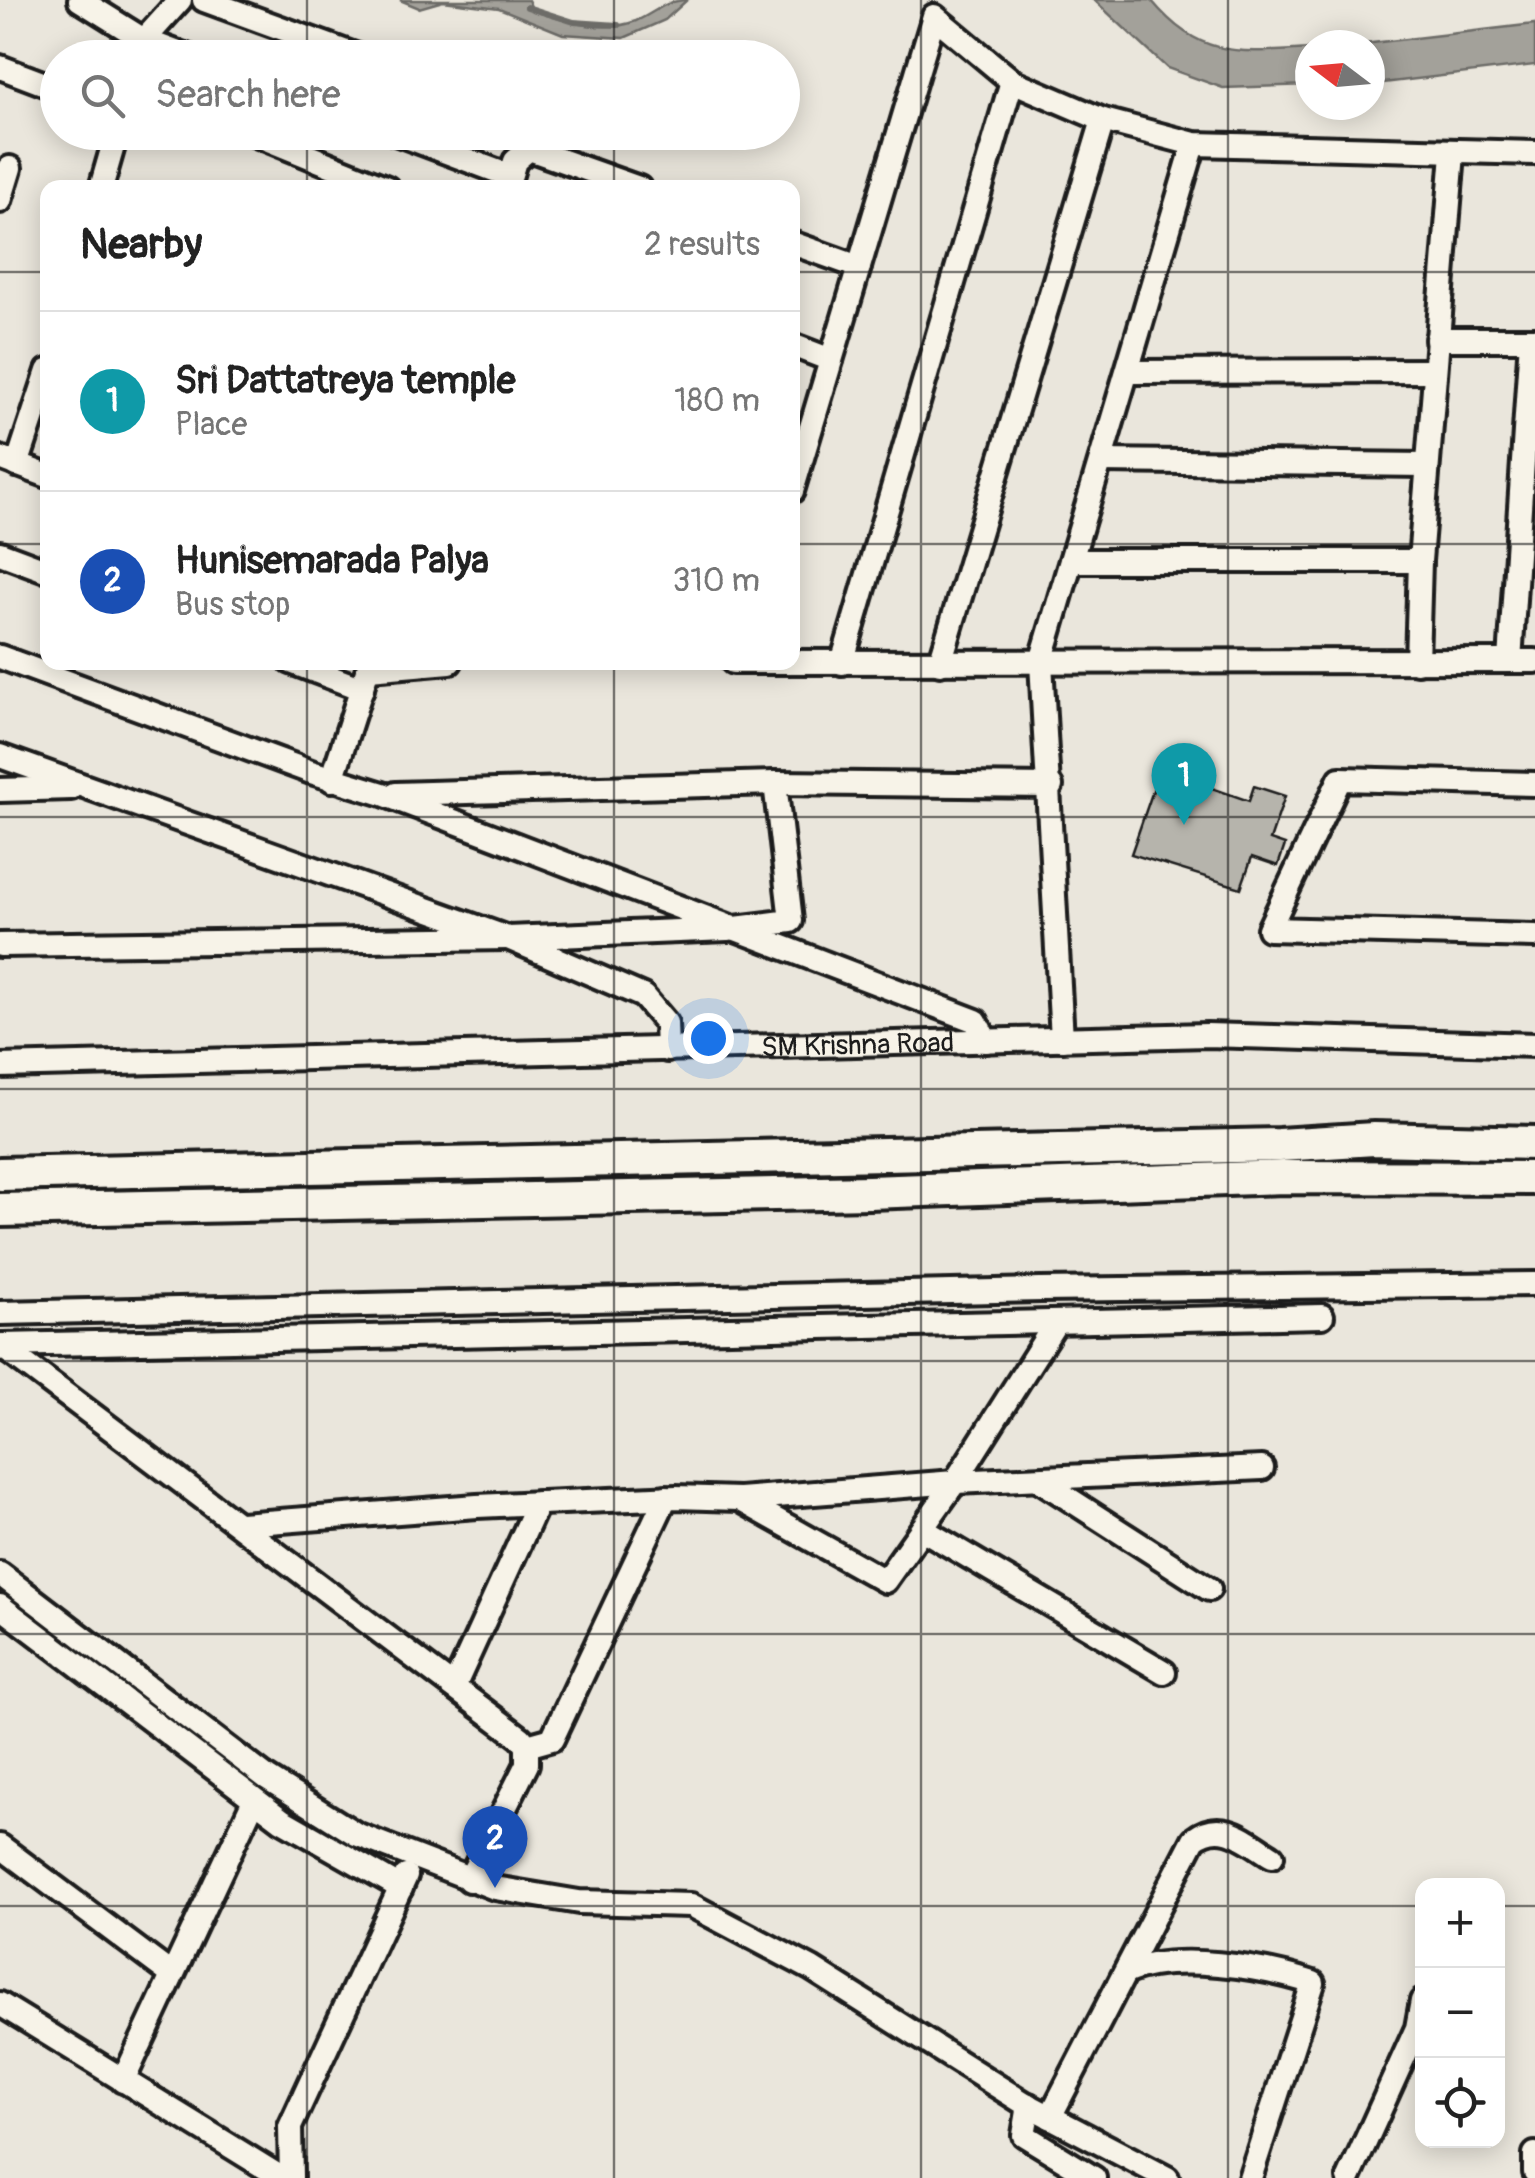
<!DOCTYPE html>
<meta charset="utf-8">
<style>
body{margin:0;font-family:Pangolin,sans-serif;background:#f6f6f6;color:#222}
.controls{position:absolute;right:30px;bottom:30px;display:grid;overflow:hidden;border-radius:20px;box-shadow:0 5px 25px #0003}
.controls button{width:90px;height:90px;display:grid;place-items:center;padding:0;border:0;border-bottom:2px solid #e0e0e0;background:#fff;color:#222;font:50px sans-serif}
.compass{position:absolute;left:1295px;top:30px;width:90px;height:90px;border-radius:50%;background:#fff;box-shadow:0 5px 25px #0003;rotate:286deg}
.you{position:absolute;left:708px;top:1038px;width:35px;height:35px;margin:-25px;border:8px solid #fff;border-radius:50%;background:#1a73e8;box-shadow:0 0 0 15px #1a73e833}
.badge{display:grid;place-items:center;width:65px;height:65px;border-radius:50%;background:#1c1c1c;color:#fff;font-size:32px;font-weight:700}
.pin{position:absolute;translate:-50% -82px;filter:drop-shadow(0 2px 5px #0008)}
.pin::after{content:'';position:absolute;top:52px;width:35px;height:30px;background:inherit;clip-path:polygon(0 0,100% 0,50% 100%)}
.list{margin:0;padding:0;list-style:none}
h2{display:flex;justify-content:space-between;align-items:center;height:130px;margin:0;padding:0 40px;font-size:42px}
h2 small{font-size:32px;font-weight:400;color:#767676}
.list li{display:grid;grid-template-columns:65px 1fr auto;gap:30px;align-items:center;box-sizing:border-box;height:180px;padding:0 40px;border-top:2px solid #e0e0e0}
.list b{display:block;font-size:38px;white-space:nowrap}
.list p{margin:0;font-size:32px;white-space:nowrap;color:#767676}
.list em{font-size:32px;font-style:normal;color:#767676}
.icon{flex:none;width:55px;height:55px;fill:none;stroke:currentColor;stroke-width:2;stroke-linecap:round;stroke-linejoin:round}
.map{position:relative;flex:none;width:1535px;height:2178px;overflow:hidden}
.search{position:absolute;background:#fff;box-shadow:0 5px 25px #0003;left:40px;top:40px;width:760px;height:110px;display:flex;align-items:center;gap:25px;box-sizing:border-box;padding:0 35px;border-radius:55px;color:#767676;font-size:38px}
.panel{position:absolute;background:#fff;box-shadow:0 5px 25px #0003;left:40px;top:180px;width:760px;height:490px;border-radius:20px}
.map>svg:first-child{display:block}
.water{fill:#a3a19a;stroke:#6d6c68;stroke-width:2.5}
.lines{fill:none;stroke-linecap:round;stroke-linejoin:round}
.stream{stroke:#6d6c68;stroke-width:6}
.building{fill:#b6b4ac;stroke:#1c1c1c;stroke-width:2.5}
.minor-casing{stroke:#1c1c1c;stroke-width:30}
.highway-casing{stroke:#1c1c1c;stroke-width:40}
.minor{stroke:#f7f3e8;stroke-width:22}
.highway{stroke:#f7f3e8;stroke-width:32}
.grid{fill:none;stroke:#1c1c1c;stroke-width:2.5;stroke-opacity:0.55}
.labels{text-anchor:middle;stroke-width:9;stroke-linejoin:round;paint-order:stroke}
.street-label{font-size:28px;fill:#1c1c1c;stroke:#f7f3e8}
</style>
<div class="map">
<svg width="1535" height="2178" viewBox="0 0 1535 2178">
<rect width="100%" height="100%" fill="#eae6dc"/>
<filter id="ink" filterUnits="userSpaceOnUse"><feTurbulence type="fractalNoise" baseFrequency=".01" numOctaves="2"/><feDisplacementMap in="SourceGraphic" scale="20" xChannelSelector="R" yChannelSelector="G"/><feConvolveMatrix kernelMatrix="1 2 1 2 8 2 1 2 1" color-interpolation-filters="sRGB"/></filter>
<g filter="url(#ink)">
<g class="water">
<path d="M 400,0 L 528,0 L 533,11 C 566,21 602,34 636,21 C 655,13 665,0 687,0 L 665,20 L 624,38 L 563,34 L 499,8 L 443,1 L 419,8 Z"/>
<path d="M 1094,0 L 1151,0 C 1200,59 1239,53 1310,49 L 1310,85 L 1223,88 L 1167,68 Z"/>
<path d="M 1535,24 L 1535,65 L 1383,83 L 1370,83 L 1370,45 L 1355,45 Z"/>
</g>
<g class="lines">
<path class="stream" d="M 527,7 L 574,22 L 618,25"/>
</g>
<path class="building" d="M 1160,770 L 1249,801 L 1254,786 L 1285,796 L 1270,840 L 1285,845 L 1278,866 L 1252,857 L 1241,888 L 1131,854 Z"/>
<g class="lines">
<defs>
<g id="minor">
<path d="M 80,0 L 144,40 L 192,58"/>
<path d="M 204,0 L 363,58"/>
<path d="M 114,58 L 144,40 L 180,0"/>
<path d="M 0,67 L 58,89"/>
<path d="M 249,132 L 387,188"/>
<path d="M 393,132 L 510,176"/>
<path d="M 101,188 L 117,132"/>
<path d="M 507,188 L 515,161 L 529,149 L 639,188"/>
<path d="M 0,201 L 10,168"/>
<path d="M 792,243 L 859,267"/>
<path d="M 1437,339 L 1535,339"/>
<path d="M 792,345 L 831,360"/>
<path d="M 1128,372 L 1435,371"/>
<path d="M 0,458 L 48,476"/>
<path d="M 1101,461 L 1427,465"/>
<path d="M 17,465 L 48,371"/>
<path d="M 792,491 L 934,16 L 1012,81 L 1103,120 L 1194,144 L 1535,153"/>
<path d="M 0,553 L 48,571"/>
<path d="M 1071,561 L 1420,561"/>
<path d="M 0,657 L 311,772 L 383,794 L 976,1021 L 986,1041"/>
<path d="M 1510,661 L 1531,339"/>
<path d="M 291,662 L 362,689"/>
<path d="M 733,662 L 1535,661"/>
<path d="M 1417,662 L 1420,561 L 1453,153"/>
<path d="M 842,663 L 1012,81"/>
<path d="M 940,663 L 1103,120"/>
<path d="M 369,669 L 450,662"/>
<path d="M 0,756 L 508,938 L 643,996 L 666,1023 L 667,1050"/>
<path d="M 332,780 L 370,662"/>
<path d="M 1535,784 L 1340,779 L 1269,929 L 1535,936"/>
<path d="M 0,790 L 71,788"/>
<path d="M 396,794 L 775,783 L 1051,786"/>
<path d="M 0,945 L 508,938 L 727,929 L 791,921 L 775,783"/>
<path d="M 1062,1039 L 1041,662 L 1194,144"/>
<path id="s1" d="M 0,1066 L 1207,1035 L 1535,1045"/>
<path d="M 0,1313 L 1041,1290 L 1535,1284"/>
<path d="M 0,1345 L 521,1738 L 527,1746 L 527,1764 L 469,1880"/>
<path d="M 3,1345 L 1322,1316"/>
<path d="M 1038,1479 L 1209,1589"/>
<path d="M 739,1499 L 955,1482 L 1262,1468"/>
<path d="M 241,1524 L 477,1506 L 676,1497 L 739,1499 L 885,1581 L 955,1482 L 1055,1324"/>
<path d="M 922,1529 L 1164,1672"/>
<path d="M 0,1574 L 267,1778 L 356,1834 L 495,1888 L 579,1902 L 691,1905 L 812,1969 L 1024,2103 L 1167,2178"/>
<path d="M 0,1606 L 282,1820 L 401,1888"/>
<path d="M 454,1687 L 538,1503"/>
<path d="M 527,1746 L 552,1739 L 666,1497"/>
<path d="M 0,1846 L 172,1975"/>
<path d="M 1125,1973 C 1172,1952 1265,1967 1313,1983 L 1250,2178"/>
<path d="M 0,2004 L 282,2178"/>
<path d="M 123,2081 L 254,1800"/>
<path d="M 1029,2105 L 1024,2135 L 1094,2178"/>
<path d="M 1050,2117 L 1194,1839 C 1222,1817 1246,1840 1272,1856"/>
<path d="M 1535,2154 L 1535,2172"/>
<path d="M 291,2178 L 290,2127 L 406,1876"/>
<path d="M 1349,2178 L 1417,2028 L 1422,2001"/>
</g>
<g id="highway">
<path d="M 0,1174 L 1279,1145 L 1374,1139 L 1535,1143"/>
<path d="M 0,1210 L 869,1192 L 1284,1177 L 1535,1178"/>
</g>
</defs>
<use href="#minor" class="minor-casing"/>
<use href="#highway" class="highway-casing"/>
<use href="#minor" class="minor"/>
<use href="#highway" class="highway"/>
</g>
</g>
<path class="grid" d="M 307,0 L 307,58M 614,0 L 614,58M 921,0 L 921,2178M 1228,0 L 1228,2178M 307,132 L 307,188M 614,132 L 614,188M 0,272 L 48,272M 792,272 L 1535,272M 0,544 L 48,544M 792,544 L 1535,544M 307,662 L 307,2178M 614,662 L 614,2178M 0,817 L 1535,817M 0,1089 L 1535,1089M 0,1361 L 1535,1361M 0,1634 L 1535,1634M 0,1906 L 1422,1906M 1498,1906 L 1535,1906"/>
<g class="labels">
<g class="street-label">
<text dy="10" stroke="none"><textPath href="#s1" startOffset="858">SM Krishna Road</textPath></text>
</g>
</g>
</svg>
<div class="controls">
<button>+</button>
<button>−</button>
<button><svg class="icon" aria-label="locate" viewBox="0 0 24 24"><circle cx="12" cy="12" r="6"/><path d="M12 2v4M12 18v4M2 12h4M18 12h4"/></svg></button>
</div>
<svg class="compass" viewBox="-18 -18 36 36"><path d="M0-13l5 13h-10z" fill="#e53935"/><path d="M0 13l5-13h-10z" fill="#767676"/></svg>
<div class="you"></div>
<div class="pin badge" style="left:1184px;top:825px;background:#0f9aa8">1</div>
<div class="pin badge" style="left:495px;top:1888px;background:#1a4fb4">2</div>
<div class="search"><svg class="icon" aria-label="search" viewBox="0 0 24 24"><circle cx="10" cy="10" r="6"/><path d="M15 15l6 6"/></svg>Search here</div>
<section class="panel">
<h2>Nearby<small>2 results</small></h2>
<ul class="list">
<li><span class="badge" style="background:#0f9aa8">1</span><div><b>Sri Dattatreya temple</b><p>Place</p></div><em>180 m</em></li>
<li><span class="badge" style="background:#1a4fb4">2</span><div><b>Hunisemarada Palya</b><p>Bus stop</p></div><em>310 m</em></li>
</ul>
</section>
</div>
